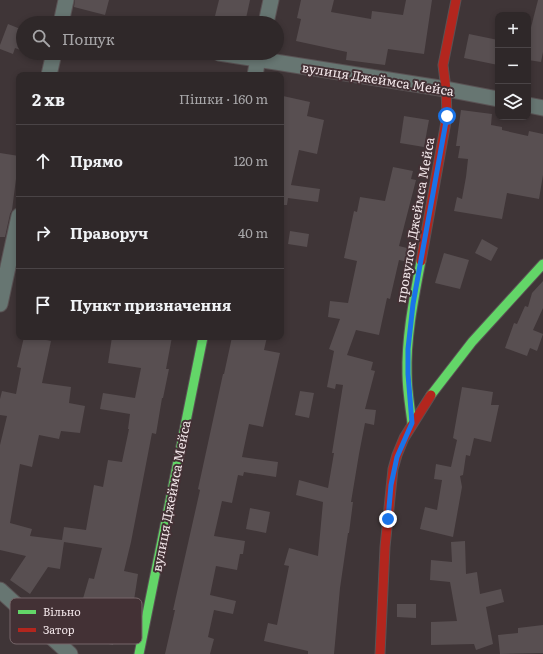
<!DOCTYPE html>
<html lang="uk">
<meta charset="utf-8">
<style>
body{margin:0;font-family:Literata,serif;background:#373031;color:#f1f3f6}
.controls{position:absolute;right:12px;top:12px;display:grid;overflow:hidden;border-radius:8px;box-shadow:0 2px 6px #0003}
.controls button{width:36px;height:36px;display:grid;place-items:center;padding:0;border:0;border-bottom:1px solid #4a4446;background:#2f2829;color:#f1f3f6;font:20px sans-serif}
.stop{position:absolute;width:12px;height:12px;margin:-9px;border:3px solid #1a73e8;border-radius:50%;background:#fff}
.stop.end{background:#1a73e8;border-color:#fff;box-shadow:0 1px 4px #0008}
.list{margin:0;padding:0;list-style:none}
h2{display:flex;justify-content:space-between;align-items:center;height:52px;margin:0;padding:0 16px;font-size:17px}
h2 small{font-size:13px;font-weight:400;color:#a7a6a8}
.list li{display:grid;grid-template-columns:26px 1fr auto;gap:12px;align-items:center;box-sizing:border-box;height:72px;padding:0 16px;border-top:1px solid #4a4446}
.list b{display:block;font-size:15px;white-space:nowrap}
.list em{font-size:13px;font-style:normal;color:#a7a6a8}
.icon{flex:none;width:22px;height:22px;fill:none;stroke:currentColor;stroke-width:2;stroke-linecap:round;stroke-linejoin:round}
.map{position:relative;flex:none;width:543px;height:654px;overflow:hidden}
.search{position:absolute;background:#2f2829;box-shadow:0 2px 6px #0003;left:16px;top:16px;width:268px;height:44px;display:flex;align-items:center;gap:10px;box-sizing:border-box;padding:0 14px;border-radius:22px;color:#a7a6a8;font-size:15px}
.panel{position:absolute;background:#2f2829;box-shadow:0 2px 6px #0003;left:16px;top:72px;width:268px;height:268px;border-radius:8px}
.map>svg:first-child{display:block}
.building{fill:#584f51}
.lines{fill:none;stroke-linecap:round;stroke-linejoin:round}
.street-casing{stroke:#5a5254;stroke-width:17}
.fast-casing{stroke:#5a5254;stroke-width:11}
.jam-casing{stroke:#5a5254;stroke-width:11}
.street{stroke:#677672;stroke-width:15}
.fast{stroke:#63d668;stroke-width:9}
.jam{stroke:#b3261e;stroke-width:9}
.route{stroke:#1a73e8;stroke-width:5}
.labels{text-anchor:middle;stroke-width:4;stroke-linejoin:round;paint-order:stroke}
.street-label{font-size:13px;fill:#f0e4e7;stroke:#433135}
.key{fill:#433135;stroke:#77676a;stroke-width:1}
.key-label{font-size:11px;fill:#f0e4e7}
</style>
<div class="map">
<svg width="543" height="654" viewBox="0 0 543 654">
<rect width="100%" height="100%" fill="#3f3537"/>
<g class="building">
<path d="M 75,0 L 109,0 L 105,15 L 74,7 Z"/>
<path d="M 219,0 L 250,0 L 245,23 L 229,23 L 214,20 Z"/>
<path d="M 301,0 L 334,0 L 331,12 L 371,19 L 372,11 L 403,15 L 406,0 L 432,0 L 424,54 L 388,49 L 385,65 L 346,60 L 347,52 L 296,41 L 301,19 L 297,18 Z"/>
<path d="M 538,0 L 543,0 L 543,52 L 541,62 L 528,60 L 528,39 Z"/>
<path d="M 8,24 L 23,30 L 23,51 L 15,48 L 13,54 L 0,49 L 0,45 Z"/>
<path d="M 469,34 L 498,40 L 498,65 L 464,58 Z"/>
<path d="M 283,96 L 310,102 L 307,116 L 324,120 L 317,154 L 299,150 L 291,185 L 320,189 L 318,202 L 288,198 L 287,205 L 281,205 L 281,108 Z"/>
<path d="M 461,110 L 492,114 L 491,125 L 502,127 L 502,130 L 528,136 L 529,131 L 543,134 L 543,175 L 539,199 L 507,193 L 502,219 L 454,211 L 457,197 L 462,199 L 466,177 L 468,159 L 458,158 L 460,146 L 456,146 Z"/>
<path d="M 404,116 L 429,120 L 424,147 L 400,143 Z"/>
<path d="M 0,153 L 19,156 L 19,168 L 17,179 L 16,179 L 12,210 L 10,214 L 5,237 L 0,237 Z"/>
<path d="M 393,167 L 413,171 L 411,179 L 416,180 L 399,246 L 411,249 L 408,262 L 399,260 L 390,299 L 387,298 L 379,335 L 356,330 L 347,355 L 373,362 L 371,370 L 375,371 L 365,409 L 376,410 L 374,425 L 365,423 L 359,454 L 351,502 L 353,502 L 349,533 L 348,533 L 340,588 L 334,654 L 308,654 L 308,651 L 264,641 L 268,623 L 277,625 L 289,566 L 284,565 L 289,548 L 318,556 L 323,502 L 296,495 L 299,480 L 328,488 L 334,453 L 332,453 L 343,385 L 336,384 L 335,389 L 327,387 L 334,351 L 329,349 L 340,319 L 328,317 L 330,301 L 348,303 L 357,261 L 344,258 L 354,211 L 357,212 L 360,197 L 385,201 Z"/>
<path d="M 290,231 L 309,234 L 307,247 L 288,244 Z"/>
<path d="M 482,239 L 498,248 L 491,261 L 475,253 Z"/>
<path d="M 444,253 L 469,260 L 460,289 L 435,283 Z"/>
<path d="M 543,281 L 543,308 L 533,330 L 543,334 L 537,351 L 530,348 L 527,356 L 505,348 L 514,323 L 517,324 L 525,306 L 528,307 L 532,293 Z"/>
<path d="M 24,337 L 33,337 L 51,341 L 42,383 L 71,387 L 69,403 L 85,406 L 80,433 L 61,431 L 59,439 L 39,435 L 32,467 L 20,464 L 10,523 L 32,529 L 30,536 L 62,540 L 64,527 L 86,530 L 94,485 L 103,487 L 108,460 L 122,462 L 129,429 L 128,429 L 130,414 L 100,409 L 103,393 L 135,398 L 141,368 L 108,363 L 112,337 L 172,337 L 166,369 L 169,369 L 163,398 L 162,398 L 156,434 L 152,433 L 131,542 L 124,571 L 138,574 L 133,607 L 121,605 L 113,645 L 86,639 L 87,634 L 63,630 L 69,600 L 82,602 L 89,578 L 94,579 L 102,548 L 64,542 L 60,569 L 48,567 L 30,594 L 10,580 L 26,556 L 0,550 L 0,445 L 7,416 L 0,415 L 0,399 L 2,391 L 16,394 L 21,368 L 17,367 Z"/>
<path d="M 232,337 L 267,337 L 264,350 L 280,353 L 263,427 L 249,424 L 242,457 L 278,462 L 276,477 L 244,472 L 243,476 L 238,475 L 232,503 L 222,501 L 214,536 L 245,541 L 243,554 L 240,554 L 237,570 L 216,566 L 210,595 L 236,601 L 233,614 L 214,610 L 208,637 L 214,639 L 210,654 L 165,654 L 175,610 L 173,610 L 200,490 L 198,489 L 223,374 L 224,374 Z"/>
<path d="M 462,387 L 493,392 L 491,405 L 499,405 L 491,442 L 474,438 L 470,456 L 466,455 L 463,475 L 460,476 L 462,487 L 453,537 L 420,529 L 425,507 L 437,510 L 442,480 L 434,479 L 436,464 L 451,467 L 457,440 L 453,438 Z"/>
<path d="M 300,391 L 314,393 L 309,418 L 295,415 Z"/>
<path d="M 250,508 L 270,512 L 266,533 L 246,529 Z"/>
<path d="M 465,541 L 466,574 L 477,572 L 480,594 L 501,589 L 504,602 L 486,607 L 493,644 L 476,650 L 474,644 L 431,645 L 431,622 L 457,621 L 450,582 L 430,580 L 431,560 L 452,562 L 451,542 Z"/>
<path d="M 397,604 L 416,604 L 416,618 L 397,617 Z"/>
<path d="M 543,625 L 543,653 L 500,654 L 498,635 L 518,633 L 518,628 Z"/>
</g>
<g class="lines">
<defs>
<g id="street">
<path d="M 61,23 L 66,0"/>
<path d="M 266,23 L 271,0"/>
<path d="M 219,53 L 446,89 L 498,99"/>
<path d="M 49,75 L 54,53"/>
<path d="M 255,75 L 259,53"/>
<path d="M 528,105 L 543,108"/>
<path d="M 0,304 L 19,216"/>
<path d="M 0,590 L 70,654"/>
</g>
<g id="fast">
<path d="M 431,395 L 472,342 L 543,264"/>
<path d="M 412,423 C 410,407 407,390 407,374 C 406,336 414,298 421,261"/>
<path d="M 139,654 L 203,337"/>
</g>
<g id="jam">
<path d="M 421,261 L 447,116 L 446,89 L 443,65 L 456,0"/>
<path d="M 380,654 L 385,547 L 393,469 L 397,455 L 404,438 L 431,395"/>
</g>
</defs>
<use href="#street" class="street-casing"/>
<use href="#fast" class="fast-casing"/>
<use href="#jam" class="jam-casing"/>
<use href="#street" class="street"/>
<use href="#fast" class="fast"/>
<use href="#jam" class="jam"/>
</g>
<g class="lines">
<path class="route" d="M 388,519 L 391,485 L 397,457 L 412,423 L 408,374 L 408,349 L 413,304 L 447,116"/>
</g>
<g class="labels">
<g class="street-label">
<text transform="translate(378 79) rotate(9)" y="5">вулиця Джеймса Мейса</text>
<text transform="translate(415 220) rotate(-80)" y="5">провулок Джеймса Мейса</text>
<text transform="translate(171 496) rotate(-79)" y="5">вулиця Джеймса Мейса</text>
</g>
</g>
<rect x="10" y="598" width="132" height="46" rx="6" class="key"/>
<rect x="18" y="610" width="18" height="4" fill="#63d668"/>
<rect x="18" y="628" width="18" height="4" fill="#b3261e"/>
<g class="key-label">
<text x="43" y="616">Вільно</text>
<text x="43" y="634">Затор</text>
</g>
</svg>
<div class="controls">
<button>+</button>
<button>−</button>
<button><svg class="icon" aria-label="layers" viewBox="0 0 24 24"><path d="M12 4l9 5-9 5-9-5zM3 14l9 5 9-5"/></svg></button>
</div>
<div class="stop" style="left:447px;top:116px"></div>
<div class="stop end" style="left:388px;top:519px"></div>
<div class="search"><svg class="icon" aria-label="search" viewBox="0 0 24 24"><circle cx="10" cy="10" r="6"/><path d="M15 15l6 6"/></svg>Пошук</div>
<section class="panel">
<h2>2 хв<small>Пішки · 160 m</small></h2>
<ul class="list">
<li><svg class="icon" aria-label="ahead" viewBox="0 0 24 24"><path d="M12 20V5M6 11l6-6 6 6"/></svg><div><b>Прямо</b></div><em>120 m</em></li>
<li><svg class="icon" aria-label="right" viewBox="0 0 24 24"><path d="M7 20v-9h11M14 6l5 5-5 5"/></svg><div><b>Праворуч</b></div><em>40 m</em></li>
<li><svg class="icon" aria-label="arrive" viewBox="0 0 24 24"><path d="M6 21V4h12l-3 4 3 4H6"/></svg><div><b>Пункт призначення</b></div></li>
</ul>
</section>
</div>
